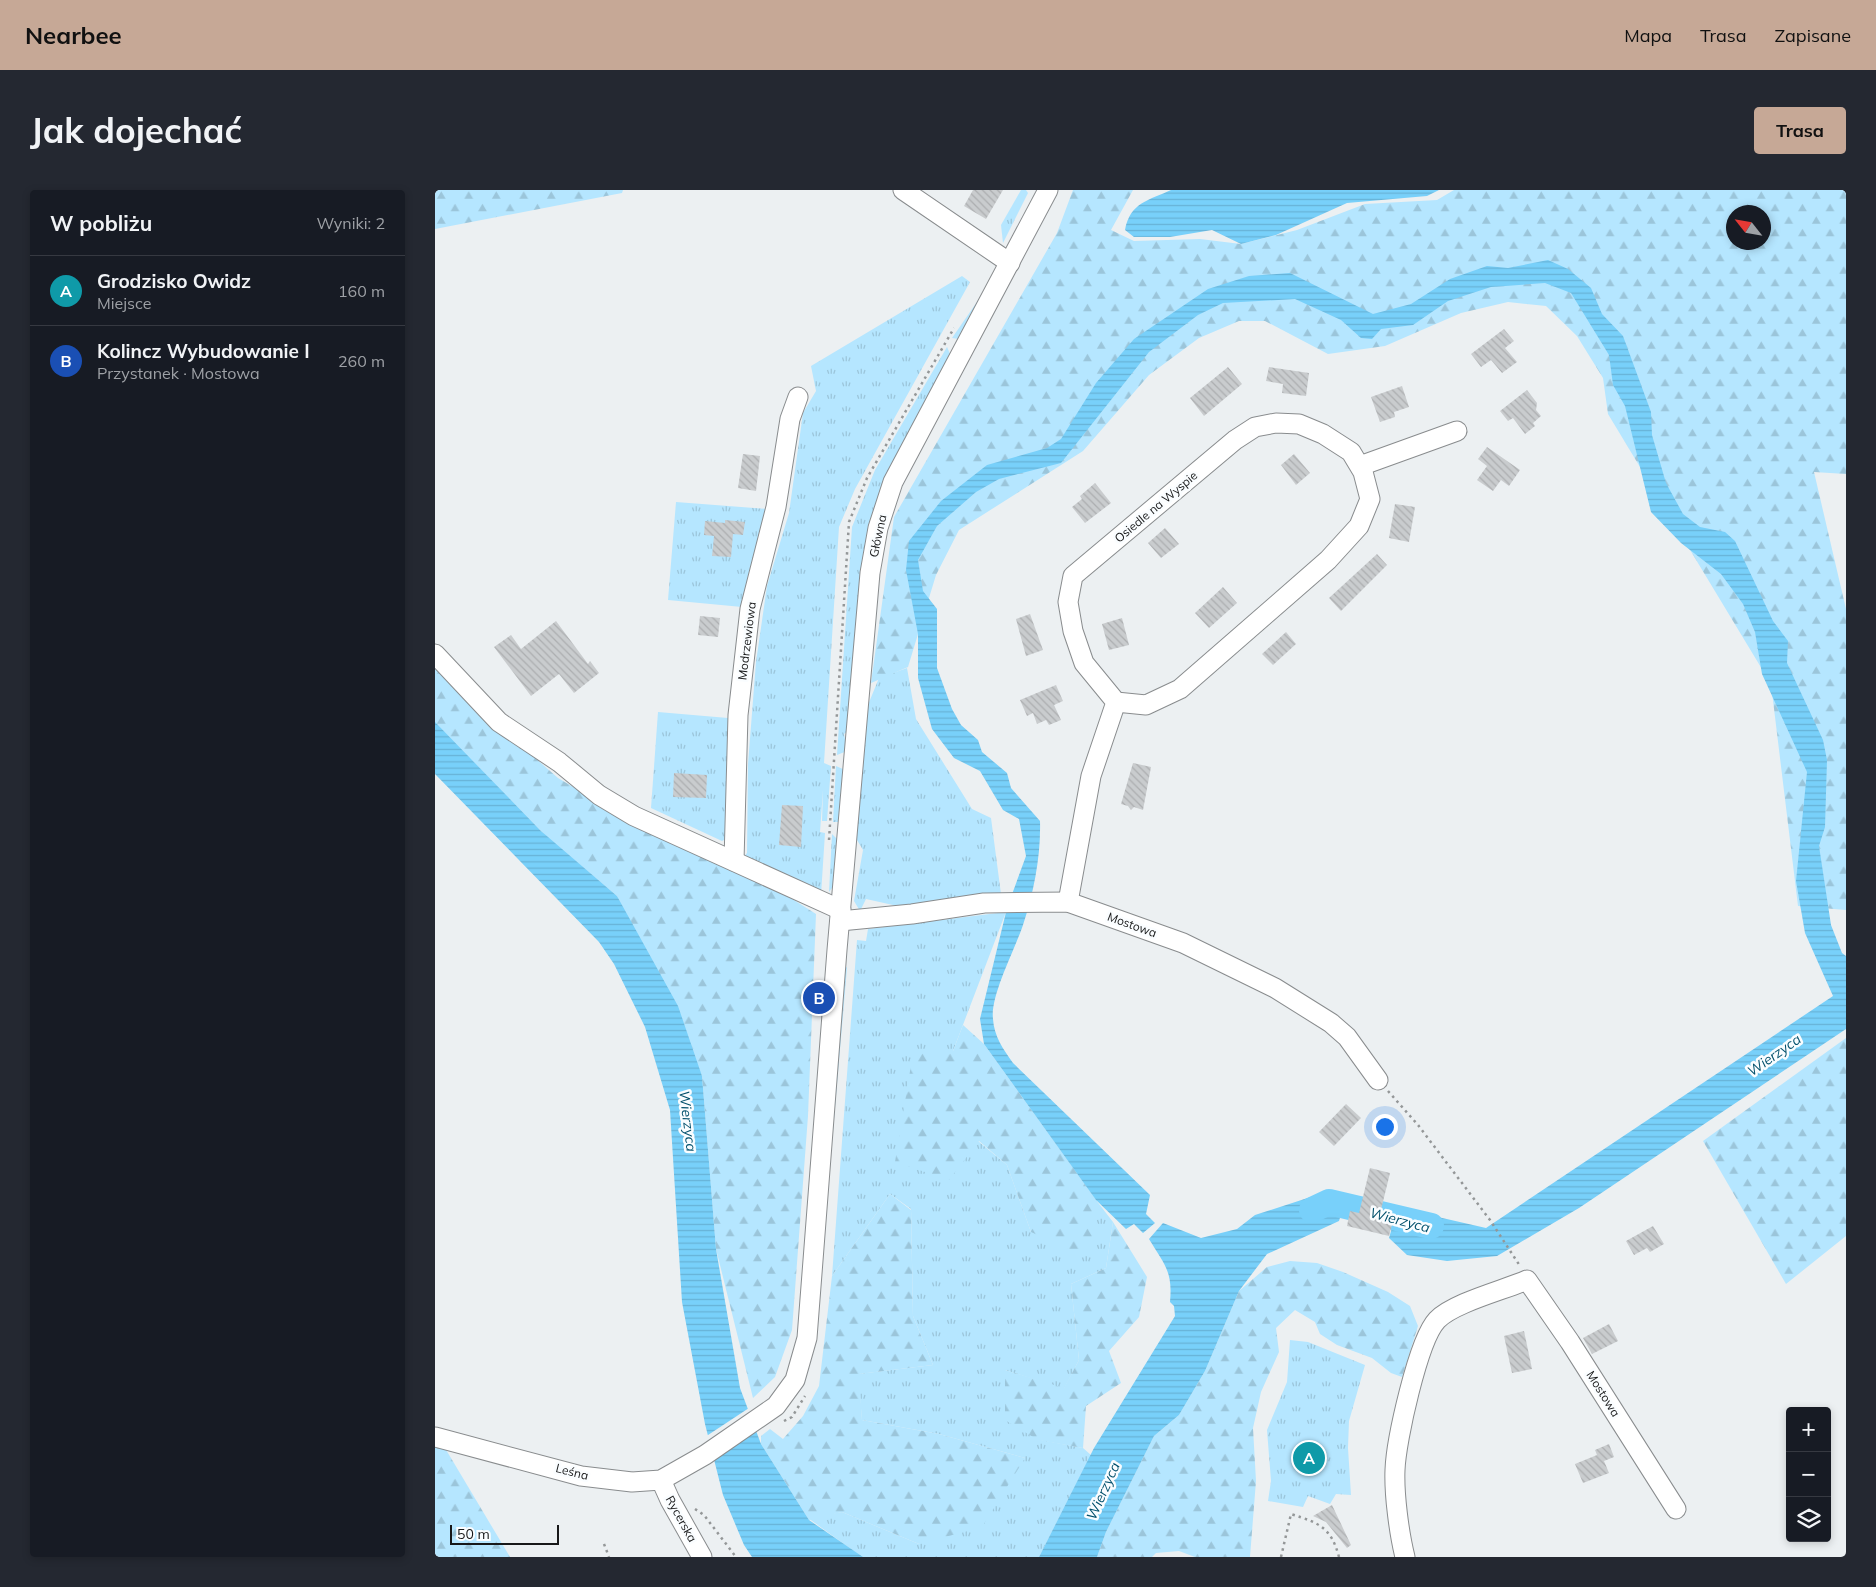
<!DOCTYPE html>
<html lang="pl">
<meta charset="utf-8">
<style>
body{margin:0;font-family:Mulish,sans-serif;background:#242831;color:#f1f3f6}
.controls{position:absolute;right:15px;bottom:15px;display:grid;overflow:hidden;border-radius:5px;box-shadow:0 2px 8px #0003}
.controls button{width:45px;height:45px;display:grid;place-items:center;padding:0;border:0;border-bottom:1px solid #363941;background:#171b24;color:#f1f3f6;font:25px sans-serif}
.compass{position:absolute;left:1291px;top:15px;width:45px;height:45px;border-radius:50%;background:#171b24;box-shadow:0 2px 8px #0003;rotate:301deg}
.scale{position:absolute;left:15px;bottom:12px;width:109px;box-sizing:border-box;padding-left:5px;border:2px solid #171819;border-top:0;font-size:14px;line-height:18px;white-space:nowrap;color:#171819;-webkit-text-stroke:4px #fafdff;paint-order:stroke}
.you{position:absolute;left:949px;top:936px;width:18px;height:18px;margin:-12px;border:4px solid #fff;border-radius:50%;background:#1a73e8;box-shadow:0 0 0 8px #1a73e833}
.badge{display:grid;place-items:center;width:32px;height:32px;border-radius:50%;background:#c6a896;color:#fff;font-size:16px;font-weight:700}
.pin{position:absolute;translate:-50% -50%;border:2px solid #fff;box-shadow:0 1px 5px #0006}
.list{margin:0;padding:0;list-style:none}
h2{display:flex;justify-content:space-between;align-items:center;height:65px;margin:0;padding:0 20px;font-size:21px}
h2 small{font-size:16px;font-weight:400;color:#9ea1a6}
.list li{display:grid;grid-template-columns:32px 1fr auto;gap:15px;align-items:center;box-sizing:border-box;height:70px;padding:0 20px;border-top:1px solid #363941}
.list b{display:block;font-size:19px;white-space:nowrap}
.list p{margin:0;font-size:16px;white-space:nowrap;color:#9ea1a6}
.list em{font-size:16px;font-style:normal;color:#9ea1a6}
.icon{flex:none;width:28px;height:28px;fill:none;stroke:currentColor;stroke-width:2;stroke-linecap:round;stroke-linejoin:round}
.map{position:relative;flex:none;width:1411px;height:1367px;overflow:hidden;border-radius:5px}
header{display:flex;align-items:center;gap:30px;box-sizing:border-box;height:70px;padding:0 25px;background:#c6a896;color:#111}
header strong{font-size:24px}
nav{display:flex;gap:28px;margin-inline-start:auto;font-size:18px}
.intro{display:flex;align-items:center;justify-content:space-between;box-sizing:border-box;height:120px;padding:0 30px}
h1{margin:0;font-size:35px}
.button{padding:12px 22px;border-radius:5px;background:#c6a896;color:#111;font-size:18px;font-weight:700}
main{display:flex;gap:30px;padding:0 30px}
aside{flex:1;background:#171b24;border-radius:5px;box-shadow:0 2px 8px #0003}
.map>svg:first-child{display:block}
.grass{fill:url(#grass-tufts)}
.forest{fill:url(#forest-firs);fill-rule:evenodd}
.water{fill:url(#water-rules)}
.pier{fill:#ecf0f2}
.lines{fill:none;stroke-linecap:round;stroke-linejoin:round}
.river{stroke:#78d0fa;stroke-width:26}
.building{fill:url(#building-back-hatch)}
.minor-casing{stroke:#898c8e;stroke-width:21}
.path{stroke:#949798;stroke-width:2.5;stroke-dasharray:2.5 4;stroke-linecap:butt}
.minor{stroke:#fff;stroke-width:19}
.labels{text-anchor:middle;stroke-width:5;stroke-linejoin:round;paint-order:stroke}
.street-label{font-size:12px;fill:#171819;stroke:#fafdff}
.water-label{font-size:14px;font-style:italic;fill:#02506c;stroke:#fafdff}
</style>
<header>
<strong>Nearbee</strong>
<nav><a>Mapa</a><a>Trasa</a><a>Zapisane</a></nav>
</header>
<div class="intro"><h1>Jak dojechać</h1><a class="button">Trasa</a></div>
<main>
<aside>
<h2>W pobliżu<small>Wyniki: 2</small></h2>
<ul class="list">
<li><span class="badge" style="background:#0f9aa8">A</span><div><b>Grodzisko Owidz</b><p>Miejsce</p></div><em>160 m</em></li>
<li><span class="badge" style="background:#1a4fb4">B</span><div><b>Kolincz Wybudowanie I</b><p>Przystanek · Mostowa</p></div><em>260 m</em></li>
</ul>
</aside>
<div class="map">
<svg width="1411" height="1367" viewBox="0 0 1411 1367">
<defs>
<pattern id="grass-tufts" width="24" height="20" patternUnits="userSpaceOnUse" patternTransform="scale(1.25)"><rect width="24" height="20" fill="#b5e6ff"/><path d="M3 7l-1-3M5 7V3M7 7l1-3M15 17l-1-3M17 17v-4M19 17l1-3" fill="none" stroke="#9bc5da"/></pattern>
<pattern id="forest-firs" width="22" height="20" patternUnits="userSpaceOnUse" patternTransform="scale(1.25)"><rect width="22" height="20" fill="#b5e6ff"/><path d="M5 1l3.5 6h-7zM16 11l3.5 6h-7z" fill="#9bc5da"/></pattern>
<pattern id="water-rules" width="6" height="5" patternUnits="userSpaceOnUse" patternTransform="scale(1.25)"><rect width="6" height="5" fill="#78d0fa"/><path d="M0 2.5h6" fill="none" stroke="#67b2d6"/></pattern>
<pattern id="building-back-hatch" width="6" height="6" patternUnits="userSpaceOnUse" patternTransform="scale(1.25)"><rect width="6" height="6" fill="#c9ccce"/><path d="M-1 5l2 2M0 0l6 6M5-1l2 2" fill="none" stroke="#acaeb0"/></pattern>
</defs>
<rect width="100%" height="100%" fill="#ecf0f2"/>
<g class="grass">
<path d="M 586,0 L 591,0 L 593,3 L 568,53 L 566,35 Z"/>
<path d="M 527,86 L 535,92 L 420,299 L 404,337 L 389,573 L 396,576 L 392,631 L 387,631 L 388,600 L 385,642 L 390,643 L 386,705 L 309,667 L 312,663 L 313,574 L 321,472 L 332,396 L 354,323 L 368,223 L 381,201 L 376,176 Z"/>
<path d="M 553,96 L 524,149 L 517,148 Z"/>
<path d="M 512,157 L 516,166 L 452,285 L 436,331 L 414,540 L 409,544 L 412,561 L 402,565 L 417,337 L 440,280 Z"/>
<path d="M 241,312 L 332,319 L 307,417 L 233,410 Z"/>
<path d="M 472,478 L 481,529 L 537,619 L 556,628 L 566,704 L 467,717 L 431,709 L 425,721 L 419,711 L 428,660 L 419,645 L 428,527 L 444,488 Z"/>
<path d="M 223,522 L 293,528 L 291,649 L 287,651 L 216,618 Z"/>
<path d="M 401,576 L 410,580 L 403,632 L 398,632 Z"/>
<path d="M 397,644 L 403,650 L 400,694 L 394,702 Z"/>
<path d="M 571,722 L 518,861 L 543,951 L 572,975 L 596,1042 L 661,1010 L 678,1032 L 671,1078 L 636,1094 L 644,1170 L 629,1199 L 570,1180 L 606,1250 L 648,1258 L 656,1265 L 604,1367 L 427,1367 L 373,1328 L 407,1322 L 484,1354 L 590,1268 L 504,1244 L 427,1230 L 423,1184 L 498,1175 L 478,1126 L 476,1019 L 455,1004 L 397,1086 L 422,750 L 431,751 L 433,739 Z"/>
<path d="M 410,775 L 412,778 L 380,1150 Z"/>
<path d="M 855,1150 L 873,1152 L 930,1175 L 914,1231 L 913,1258 L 916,1305 L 901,1304 L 895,1314 L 873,1306 L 868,1317 L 833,1311 L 836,1291 L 832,1240 L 852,1192 Z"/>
</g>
<g class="forest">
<path d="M 0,0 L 188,0 L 187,3 L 0,39 Z"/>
<path d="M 638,0 L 698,0 L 676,40 L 699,51 L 765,49 L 806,54 L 862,40 L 930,14 L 1002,10 L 1019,0 L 1411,0 L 1411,284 L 1379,282 L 1411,419 L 1411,720 L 1363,716 L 1336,494 L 1173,224 L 1168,188 L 1142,146 L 1111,116 L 1073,112 L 1026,123 L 950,156 L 893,164 L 830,131 L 804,131 L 764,148 L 714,185 L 648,261 L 524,340 L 501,385 L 473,477 L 436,493 L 459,327 L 622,43 ZM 1298,22 L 1328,22 L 1328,52 L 1298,52 Z"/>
<path d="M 0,476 L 34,510 L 123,588 L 172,617 L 291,667 L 381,724 L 373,926 L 357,1140 L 340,1187 L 318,1208 L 281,1059 L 267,886 L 182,706 L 112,647 L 0,533 Z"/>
<path d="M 528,835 L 549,854 L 662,1011 L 661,1050 L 642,1063 L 596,1042 L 572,975 L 544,951 L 514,990 L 460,972 L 478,863 L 518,861 Z"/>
<path d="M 1411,848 L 1411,1046 L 1351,1094 L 1268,951 Z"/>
<path d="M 455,1004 L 476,1020 L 478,1126 L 498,1175 L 424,1184 L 427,1230 L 504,1244 L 590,1268 L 547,1337 L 484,1354 L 407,1322 L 374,1330 L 326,1254 L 326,1246 L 335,1239 L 348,1249 L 368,1226 L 384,1196 L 397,1086 Z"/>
<path d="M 678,1032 L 712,1087 L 704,1127 L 674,1161 L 686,1193 L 651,1216 L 648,1258 L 603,1250 L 570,1230 L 570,1180 L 629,1198 L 644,1170 L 636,1094 L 671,1078 Z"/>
<path d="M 855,1071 L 882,1073 L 908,1082 L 953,1102 L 975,1116 L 983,1136 L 967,1187 L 956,1183 L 937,1168 L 902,1155 L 885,1144 L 880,1132 L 860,1120 L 841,1138 L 844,1162 L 826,1202 L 818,1238 L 821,1291 L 815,1367 L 760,1367 L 744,1361 L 721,1363 L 717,1367 L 662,1367 L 671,1342 L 719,1246 L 744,1225 L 770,1181 L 804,1101 L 832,1077 Z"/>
<path d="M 0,1256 L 10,1258 L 75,1367 L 0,1367 Z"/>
</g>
<g class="water">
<path d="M 736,0 L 1004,0 L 992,6 L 912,13 L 841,45 L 806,54 L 777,40 L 735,47 L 699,47 L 690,40 C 695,12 715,10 736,0 Z"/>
<path d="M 1113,70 L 1133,79 L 1156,98 L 1167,124 L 1188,146 L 1216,222 L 1217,245 L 1231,293 L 1248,324 L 1265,337 L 1290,342 L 1300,351 L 1338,431 L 1353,451 L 1352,473 L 1388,550 L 1392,570 L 1390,637 L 1384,656 L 1396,735 L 1407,763 L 1411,766 L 1411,839 L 1144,1018 L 1062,1066 L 1012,1071 L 972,1065 L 954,1048 L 959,1031 L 968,1019 L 1051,1038 L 1398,806 L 1370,743 L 1361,691 L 1372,582 L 1327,484 L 1320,442 L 1308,414 L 1286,384 L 1246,353 L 1216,322 L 1190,216 L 1178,195 L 1174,165 L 1136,103 L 1110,93 L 1056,97 L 1013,111 L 978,135 L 946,139 L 937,149 L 926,148 L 906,130 L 860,109 L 788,113 L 763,125 L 714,162 L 626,273 L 564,289 L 541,302 L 502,336 L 483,370 L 488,401 L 502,419 L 502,478 L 517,519 L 526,535 L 543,550 L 547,562 L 572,583 L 576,598 L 605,631 C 606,665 599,702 588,735 C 580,759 555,806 558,829 C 559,846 568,859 578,873 L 715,1005 L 711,1024 L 720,1033 L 708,1043 L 699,1034 L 691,1039 L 661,1010 L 549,854 L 545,829 L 572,718 L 591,666 L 584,629 L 568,620 L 545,581 L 519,568 L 497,539 L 483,488 L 483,444 L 471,380 L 474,351 L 506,311 L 552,275 L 612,258 L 626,249 L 661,193 L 699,149 L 773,99 L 814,86 L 855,83 L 938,124 L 976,114 L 1015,89 L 1052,76 L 1073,78 Z"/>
<path d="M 0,532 L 106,641 L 182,706 L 243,816 L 267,886 L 281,1059 L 305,1198 L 326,1254 L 374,1330 L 428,1367 L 317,1367 L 309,1355 L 288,1305 L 270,1234 L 247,1112 L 235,920 L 210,837 L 179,774 L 164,752 L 0,584 Z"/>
<path d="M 894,1001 L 912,1005 L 904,1031 L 832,1064 L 804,1101 L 770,1181 L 744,1225 L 719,1246 L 671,1342 L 662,1367 L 604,1367 L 659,1258 L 740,1126 L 739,1116 L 735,1112 C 738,1081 729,1074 714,1049 L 728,1033 L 766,1048 L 802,1039 L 820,1025 Z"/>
</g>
<path class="pier" d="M 314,1218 L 323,1240 L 277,1271 L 270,1247 Z"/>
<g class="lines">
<path class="river" d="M 877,1020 L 894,1012 L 996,1036"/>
</g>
<g class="building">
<path d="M 538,0 L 568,0 L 551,29 L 529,16 Z"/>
<path d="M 1069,139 L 1079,151 L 1070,158 L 1082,172 L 1067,183 L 1056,170 L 1046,177 L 1036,164 Z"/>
<path d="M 793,177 L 807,194 L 769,226 L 755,208 Z"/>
<path d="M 834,177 L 874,183 L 871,206 L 847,203 L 848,194 L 831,191 Z"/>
<path d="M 967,196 L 974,217 L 959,222 L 960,227 L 945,232 L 936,207 Z"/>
<path d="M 1092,200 L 1102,213 L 1101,220 L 1106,226 L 1098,233 L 1100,236 L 1090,244 L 1078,228 L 1073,231 L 1065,221 Z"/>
<path d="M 1052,257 L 1085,280 L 1074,296 L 1066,290 L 1058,301 L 1042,290 L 1052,276 L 1043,269 Z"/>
<path d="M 308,264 L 325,266 L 321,301 L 303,298 Z"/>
<path d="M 859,264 L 875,283 L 861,295 L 846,275 Z"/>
<path d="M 660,293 L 676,313 L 650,333 L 637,317 L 647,309 L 645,306 Z"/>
<path d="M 960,314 L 980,317 L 974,352 L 954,348 Z"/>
<path d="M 290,330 L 310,332 L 308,345 L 298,344 L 296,367 L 277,366 L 279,346 L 269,345 L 270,331 L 290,333 Z"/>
<path d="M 730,338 L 744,354 L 726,368 L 713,353 Z"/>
<path d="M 942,364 L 952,375 L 906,421 L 894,408 Z"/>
<path d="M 788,397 L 802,413 L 774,438 L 760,423 Z"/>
<path d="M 595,424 L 608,460 L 591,466 L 581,429 Z"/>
<path d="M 265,426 L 285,428 L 283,447 L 263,445 Z"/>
<path d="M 687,428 L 694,455 L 674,460 L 667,434 Z"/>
<path d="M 121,431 L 153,474 L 155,471 L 164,483 L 139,503 L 124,484 L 96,506 L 59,457 L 76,445 L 86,459 Z"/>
<path d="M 851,442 L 861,454 L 838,475 L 827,464 Z"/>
<path d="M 621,495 L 628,511 L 619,515 L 626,530 L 614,535 L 611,530 L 602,534 L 598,523 L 592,526 L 585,510 Z"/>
<path d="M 698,573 L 716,577 L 708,620 L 699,617 L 696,620 L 693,616 L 686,614 Z"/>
<path d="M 239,583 L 272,585 L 271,608 L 238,607 Z"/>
<path d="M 347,615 L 368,616 L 366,657 L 344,655 Z"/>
<path d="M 911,914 L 926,928 L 899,956 L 884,942 Z"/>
<path d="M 935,978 L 955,983 L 944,1028 L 958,1031 L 954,1046 L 912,1036 L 915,1021 L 924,1023 Z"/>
<path d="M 1218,1036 L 1229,1054 L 1215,1062 L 1212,1058 L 1199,1065 L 1191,1051 Z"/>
<path d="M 1174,1134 L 1183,1151 L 1157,1164 L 1148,1148 Z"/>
<path d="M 1089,1141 L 1097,1179 L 1077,1183 L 1069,1146 Z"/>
<path d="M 1174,1254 L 1179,1267 L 1169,1271 L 1174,1283 L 1148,1293 L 1140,1274 L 1162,1265 L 1160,1260 Z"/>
<path d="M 897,1315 L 916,1355 L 912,1358 L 891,1332 L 878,1326 Z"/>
</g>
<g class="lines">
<defs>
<g id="minor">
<path d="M 468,0 L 575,73"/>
<path d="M 925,276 L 1022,241"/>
<path d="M 0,464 L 64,532 L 124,572 L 164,605 L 199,626 L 406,720"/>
<path d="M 299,671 L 303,525 L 315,419 L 341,317 L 355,229 L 363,207"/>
<path d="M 633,712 L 656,586 L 681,512 L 649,473 L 638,441 L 633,412 L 638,386 L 800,250 L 820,237 L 841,233 L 864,234 L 888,244 L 916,262 L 928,282 L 935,309 L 924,336 L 893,370 L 745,499 L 711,515 L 681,512"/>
<path d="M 405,731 L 477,724 L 549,713 L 633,712 L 748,753 L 840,798 L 896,833 L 912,847 L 943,890"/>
<path d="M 0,1247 L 146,1286 L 197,1292 L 226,1290 L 270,1265 L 341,1216 L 360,1190 L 372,1148 L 402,760 L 435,383 L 443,338 L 458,292 L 613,0"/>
<path d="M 226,1290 L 235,1310 L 267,1367"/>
<path d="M 970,1367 C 964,1343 959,1304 960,1280 C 961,1251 983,1150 1002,1130 C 1018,1113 1069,1100 1092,1090 L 1135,1152 L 1241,1319"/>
</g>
</defs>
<use href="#minor" class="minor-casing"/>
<g class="path">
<path d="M 394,650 L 414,332 L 432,288 L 519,138"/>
<path d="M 953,901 L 983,935 L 1055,1030 L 1085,1076"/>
<path d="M 349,1231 L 357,1227 L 370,1206"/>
<path d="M 260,1319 L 269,1325 L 301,1367"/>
<path d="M 169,1354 L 174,1367"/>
<path d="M 846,1367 L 856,1324 C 884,1333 896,1337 904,1367"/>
</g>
<use href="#minor" class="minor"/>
</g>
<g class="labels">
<g class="street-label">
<text transform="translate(721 317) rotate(-40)" y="4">Osiedle na Wyspie</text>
<text transform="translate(443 346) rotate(-78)" y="4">Główna</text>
<text transform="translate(312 451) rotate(-83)" y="4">Modrzewiowa</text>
<text transform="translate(697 735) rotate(20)" y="4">Mostowa</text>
<text transform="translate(1168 1204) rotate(58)" y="4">Mostowa</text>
<text transform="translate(137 1282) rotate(14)" y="4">Leśna</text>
<text transform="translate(246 1329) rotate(61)" y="4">Rycerska</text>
</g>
<g class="water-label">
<text transform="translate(1339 865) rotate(-35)" y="5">Wierzyca</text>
<text transform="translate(253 931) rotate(83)" y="5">Wierzyca</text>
<text transform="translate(965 1030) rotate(15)" y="5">Wierzyca</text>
<text transform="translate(668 1301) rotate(-66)" y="5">Wierzyca</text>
</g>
</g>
</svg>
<div class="controls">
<button>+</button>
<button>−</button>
<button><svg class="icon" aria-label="layers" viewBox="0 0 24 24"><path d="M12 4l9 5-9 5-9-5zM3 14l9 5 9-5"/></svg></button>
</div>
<svg class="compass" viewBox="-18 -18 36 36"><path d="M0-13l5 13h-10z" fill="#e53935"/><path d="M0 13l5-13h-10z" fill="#9ea1a6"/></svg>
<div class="scale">50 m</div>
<div class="you"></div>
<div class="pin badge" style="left:874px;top:1268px;background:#0f9aa8">A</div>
<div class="pin badge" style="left:384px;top:808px;background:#1a4fb4">B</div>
</div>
</main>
